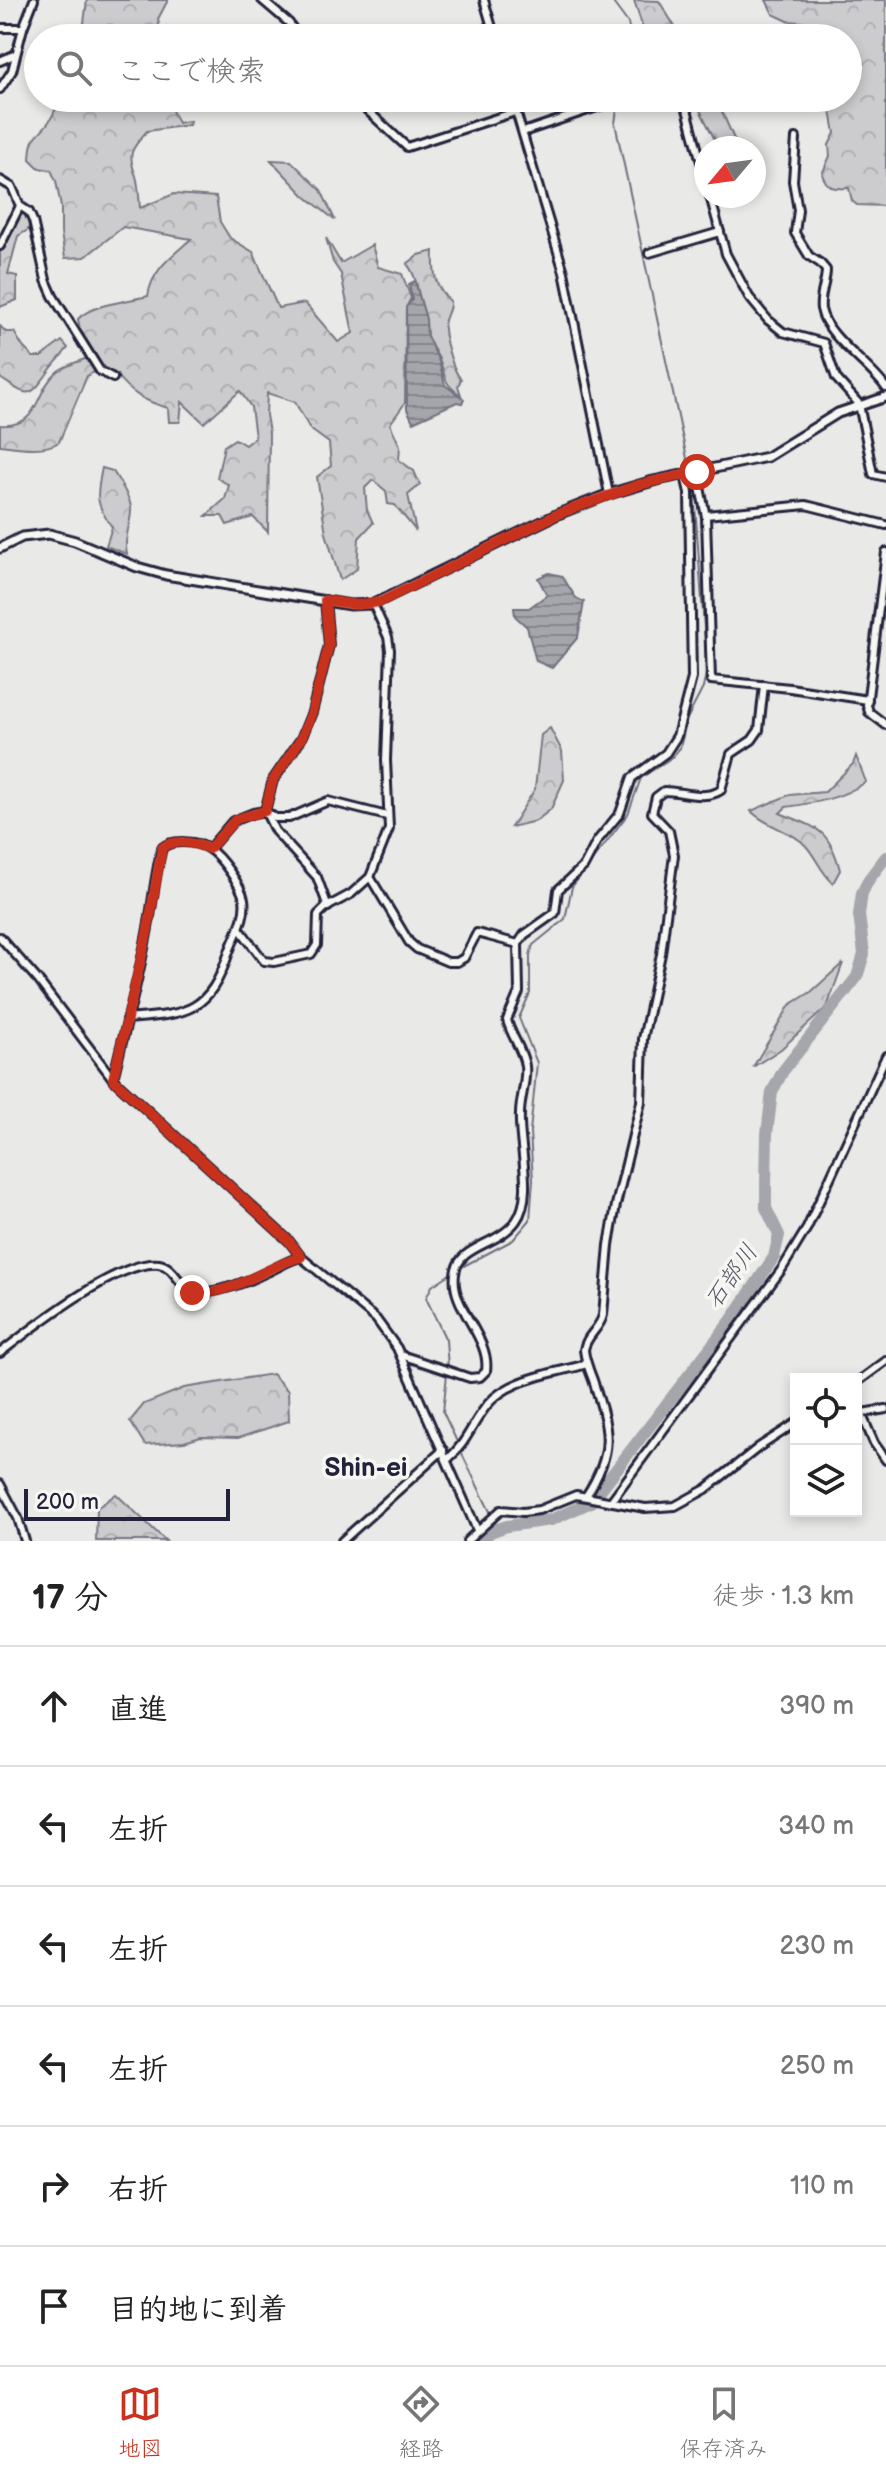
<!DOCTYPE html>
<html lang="ja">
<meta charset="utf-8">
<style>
body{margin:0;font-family:"Balsamiq Sans","Klee One",sans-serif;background:#f6f6f6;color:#222}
.controls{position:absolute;right:24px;bottom:24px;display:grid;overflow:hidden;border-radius:0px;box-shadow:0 4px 12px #0003}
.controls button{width:72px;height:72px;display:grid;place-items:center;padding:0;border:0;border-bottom:2px solid #e0e0e0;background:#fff;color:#222;font:40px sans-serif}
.compass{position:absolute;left:694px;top:136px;width:72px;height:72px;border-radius:50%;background:#fff;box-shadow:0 4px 12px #0003;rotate:241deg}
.scale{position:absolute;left:24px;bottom:20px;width:206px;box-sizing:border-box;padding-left:8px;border:4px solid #22223b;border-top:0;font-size:22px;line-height:28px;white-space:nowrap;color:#22223b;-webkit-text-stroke:6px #f6f6f2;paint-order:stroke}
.stop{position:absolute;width:24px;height:24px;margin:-18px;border:6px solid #c8321e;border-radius:50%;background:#fff}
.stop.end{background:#c8321e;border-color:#fff;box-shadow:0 2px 8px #0008}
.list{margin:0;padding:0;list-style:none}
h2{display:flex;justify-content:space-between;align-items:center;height:104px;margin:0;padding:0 32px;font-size:34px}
h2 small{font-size:26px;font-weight:400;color:#767676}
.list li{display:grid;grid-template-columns:52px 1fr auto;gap:24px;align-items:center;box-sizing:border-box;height:120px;padding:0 32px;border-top:2px solid #e0e0e0}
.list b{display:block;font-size:30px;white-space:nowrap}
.list em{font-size:26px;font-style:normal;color:#767676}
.icon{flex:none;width:44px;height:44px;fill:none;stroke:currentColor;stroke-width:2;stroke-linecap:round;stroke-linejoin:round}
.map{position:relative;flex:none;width:886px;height:1541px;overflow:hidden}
.search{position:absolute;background:#fff;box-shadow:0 4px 12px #0003;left:24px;right:24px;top:24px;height:88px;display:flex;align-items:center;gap:20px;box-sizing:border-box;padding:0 28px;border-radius:44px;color:#767676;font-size:30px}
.sheet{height:824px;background:#fff}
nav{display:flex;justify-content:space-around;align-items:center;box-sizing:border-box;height:112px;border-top:2px solid #e0e0e0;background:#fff;font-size:22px;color:#767676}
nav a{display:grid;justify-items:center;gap:4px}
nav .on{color:#c8321e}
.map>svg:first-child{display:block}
.forest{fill:url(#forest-crowns);stroke:#777784;stroke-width:2}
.water{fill:url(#water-rules);stroke:#71717f;stroke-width:2}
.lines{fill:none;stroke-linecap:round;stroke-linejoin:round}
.stream{stroke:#71717f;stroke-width:2}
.river{stroke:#a5a5ac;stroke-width:12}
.minor-casing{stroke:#22223b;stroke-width:12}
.tertiary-casing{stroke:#22223b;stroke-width:13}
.minor{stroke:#f6f6f2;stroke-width:6}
.tertiary{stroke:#f6f6f2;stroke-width:7}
.route{stroke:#c8321e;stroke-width:10}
.labels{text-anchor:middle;stroke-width:7;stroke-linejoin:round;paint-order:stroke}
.water-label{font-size:24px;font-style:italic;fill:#565668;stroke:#f6f6f2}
.quarter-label{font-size:26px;font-weight:bold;fill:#22223b;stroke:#f6f6f2}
</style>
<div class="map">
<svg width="886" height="1541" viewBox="0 0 886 1541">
<defs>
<pattern id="forest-crowns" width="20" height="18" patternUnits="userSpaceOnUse" patternTransform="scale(2)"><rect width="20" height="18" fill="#ccccce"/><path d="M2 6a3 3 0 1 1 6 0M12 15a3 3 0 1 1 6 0" fill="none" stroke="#afafb2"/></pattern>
<pattern id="water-rules" width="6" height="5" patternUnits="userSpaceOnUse" patternTransform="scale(2)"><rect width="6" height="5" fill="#a5a5ac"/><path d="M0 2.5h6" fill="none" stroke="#86868d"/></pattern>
</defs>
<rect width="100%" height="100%" fill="#e9e9e7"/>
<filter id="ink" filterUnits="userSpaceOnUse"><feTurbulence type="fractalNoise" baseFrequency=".0125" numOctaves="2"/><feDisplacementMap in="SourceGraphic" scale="16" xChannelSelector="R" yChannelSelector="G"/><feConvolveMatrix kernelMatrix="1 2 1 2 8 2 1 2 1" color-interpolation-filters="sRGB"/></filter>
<g filter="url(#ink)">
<g class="forest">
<path d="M 87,0 L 168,0 L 158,19 L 161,38 L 82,38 Z"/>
<path d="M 634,0 L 659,1 L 682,38 L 646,38 Z"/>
<path d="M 766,0 L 886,0 L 886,206 L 857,205 L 852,201 L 849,188 C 834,189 827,189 822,174 L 830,156 L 829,145 L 835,133 L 831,111 L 833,99 L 848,98 L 848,38 L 823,38 L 826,24 L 788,21 L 773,14 Z"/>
<path d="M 61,98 L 166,98 L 178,123 L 190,121 L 189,125 L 147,131 C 131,149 127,154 136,176 C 139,186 139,198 140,208 L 174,194 L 216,197 L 220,222 L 230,238 L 253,252 L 278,308 L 305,303 L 338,342 L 353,333 L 341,274 L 333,262 L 326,238 L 341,263 L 372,245 L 378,267 L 402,274 L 411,298 L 406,308 L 405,403 L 390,424 L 400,446 L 399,460 L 414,471 L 420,485 L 408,495 L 416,531 L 395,505 L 388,504 L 386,491 L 373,480 L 365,488 L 367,510 L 373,523 L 359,538 L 357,569 L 340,580 L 326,533 L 317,477 L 331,466 L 329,443 L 310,429 L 295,402 L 267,393 L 266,415 L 269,433 L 268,532 L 253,517 L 227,525 L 222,516 L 206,516 L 225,499 L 229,485 L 217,478 L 224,446 L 235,439 L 245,445 L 255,437 L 251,407 L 240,391 L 204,423 L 182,402 L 180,422 L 169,422 L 168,408 C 143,401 129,392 114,372 L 94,372 L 87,376 L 59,442 C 44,452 17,447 0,445 L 0,425 C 41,428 33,393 57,372 C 64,366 78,362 87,358 L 90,347 L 80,330 L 78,319 C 92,304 128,301 148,296 C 152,269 172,256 191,239 L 123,227 L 85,257 L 65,258 L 61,233 L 61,207 L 56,181 L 51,170 L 39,168 L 30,159 C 31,135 35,140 48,123 C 53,116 57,106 61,98 Z"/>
<path d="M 694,98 L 716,98 L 738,148 L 719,148 Z"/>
<path d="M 271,160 L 291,161 L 321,190 L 335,220 L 305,196 Z"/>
<path d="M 23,210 L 34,216 L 28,230 L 18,236 L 8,274 L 17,276 L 17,300 L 0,307 L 0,249 Z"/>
<path d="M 434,251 C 433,270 434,287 450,301 C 451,311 445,315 444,325 C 443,335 453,372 461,379 L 458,386 L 461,395 C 441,382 447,377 439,359 C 435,351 429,345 426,337 C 417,313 423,283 407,264 L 419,255 Z"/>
<path d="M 0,326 L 6,332 L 14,332 L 23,347 L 33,357 L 41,357 L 62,341 L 68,348 C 61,357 53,365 47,374 C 28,401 27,395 0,378 Z"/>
<path d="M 102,468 L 113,471 C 119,482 129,494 131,507 C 132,523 123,537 127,554 L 106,546 L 112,527 C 95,504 96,496 102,468 Z"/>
<path d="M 550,728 L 562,751 L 564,780 L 551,809 L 536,821 L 511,827 L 535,789 L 541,735 Z"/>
<path d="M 856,756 L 866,782 C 841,799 815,803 786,807 L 780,813 C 817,828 829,828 840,870 L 833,883 C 820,871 816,857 806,846 C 793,831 766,827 751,811 L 789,795 L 825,792 L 853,764 Z"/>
<path d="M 843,963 L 827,1007 L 781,1049 L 753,1067 L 790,1005 L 811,992 Z"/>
<path d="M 272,1374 L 288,1391 L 289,1421 L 238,1438 L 201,1437 L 184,1442 L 145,1445 L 130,1421 L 144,1404 L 184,1388 Z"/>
<path d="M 116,1494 L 166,1541 L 96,1541 L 97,1508 Z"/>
</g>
<g class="water">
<path d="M 415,281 L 426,319 L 427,336 L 439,361 L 445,385 L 464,399 L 462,403 L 457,402 L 413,422 L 407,409 L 406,307 L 412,300 L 409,284 Z"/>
<path d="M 549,573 L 562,576 L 576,598 L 584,602 L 578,637 L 552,668 L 536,661 L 527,627 L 515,616 L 514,608 L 529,608 L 547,595 L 538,578 Z"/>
</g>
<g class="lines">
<g class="stream">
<path d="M 611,0 L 628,23 L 631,38"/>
<path d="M 458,1269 L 513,1240 L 530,1220 L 533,1180 L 530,1132 L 537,1063 L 519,1018 L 530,993 L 530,955 L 533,945 L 565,919 L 572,887 L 628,814 L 641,778 L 671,758 L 680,748 L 687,719 L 703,688 L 707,669 L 694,491 L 615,123 L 618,103"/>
<path d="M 448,1368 L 446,1340 L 426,1298 L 432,1286 L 453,1272"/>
<path d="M 447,1374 L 443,1412 L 458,1444"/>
<path d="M 460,1450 L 499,1530"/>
</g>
<path class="river" d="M 483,1541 L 490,1532 L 507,1526 L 551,1520 L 591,1502 L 730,1322 L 774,1257 L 779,1235 L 766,1208 L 766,1185 L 767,1134 L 772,1092 L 783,1071 L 857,977 L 864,954 L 859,915 L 862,893 L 869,879 L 886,857"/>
<defs>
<g id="minor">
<path d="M 262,0 L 289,23 L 299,38"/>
<path d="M 484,0 L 495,38"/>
<path d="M 0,28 L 23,28"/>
<path d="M 0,61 L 16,54"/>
<path d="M 0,89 L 12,71 L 23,28 L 34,0"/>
<path d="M 354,98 L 407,147 L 515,112"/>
<path d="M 512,98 L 564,272 L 609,494"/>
<path d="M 684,98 L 706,181"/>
<path d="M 523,132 L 624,98"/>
<path d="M 796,138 L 793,181 L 798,210 L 795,233 L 809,256 L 820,263 L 826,270 C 826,283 819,296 821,309 C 826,337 870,364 886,388"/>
<path d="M 0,180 L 12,187 L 20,206 L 0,246"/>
<path d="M 710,196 L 726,254 L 749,297 L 768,320 L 783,332 L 824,343 L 836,378 L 859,404 L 873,474 L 886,477"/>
<path d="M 20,206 L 29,212 L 33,221 L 46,280 L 53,296 L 100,371 L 113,378"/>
<path d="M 649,253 L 720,232"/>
<path d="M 697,472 L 706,517 L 711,680 L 790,688 L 868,700"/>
<path d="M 706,515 L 806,505 L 886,525"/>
<path d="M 886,552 L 867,705 L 869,712 L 886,725"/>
<path d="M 325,600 L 329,645 L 312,712 L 301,739 L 273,780 L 265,811 L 275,831 L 317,877 L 328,907"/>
<path d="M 209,849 L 233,821 L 253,813 L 265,811 L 275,818 L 289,818 L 328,801 L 387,816"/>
<path d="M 370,877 L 409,942 L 417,949 L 448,962 L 457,962 L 464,958 L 477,933 L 518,944"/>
<path d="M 239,928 L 264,961 L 274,962 L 311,954 L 317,945 L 318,915 L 325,908 L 351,894 L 370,877 L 389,829 L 386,760 L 390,650 L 388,637 L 373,604"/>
<path d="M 0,937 L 38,980 L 113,1079 L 289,1241 L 301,1257 L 376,1319 L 397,1348 L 477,1530"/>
<path d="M 113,1079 C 125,1029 139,978 148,928 C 153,901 155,874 162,848 C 172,839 198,841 209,849 C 221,857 241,885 244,899 C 247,917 235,935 229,952 C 209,1014 186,1014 127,1019"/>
<path d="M 0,1353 C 32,1328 119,1259 159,1264 C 178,1267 180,1296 203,1293 C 224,1290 247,1282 267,1272 C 279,1267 288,1260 301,1257"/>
<path d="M 401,1355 L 470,1378 L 480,1377 L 486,1371 C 491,1337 450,1308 455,1274 C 458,1245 498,1246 516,1221 C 535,1195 518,1145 520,1114 C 520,1098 527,1081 525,1066 C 523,1050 511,1036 507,1020 L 519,992 L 518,944 L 524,935 L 555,913 L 558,890 L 584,866 L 597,841 L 620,813 L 632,778 L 666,753 L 677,736 L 692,678 L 689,493 L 685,475"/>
<path d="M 856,1383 L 886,1361"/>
<path d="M 861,1413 L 874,1443 L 886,1460"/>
<path d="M 856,1414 L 886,1409"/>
<path d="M 447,1460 C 468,1442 472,1423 488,1404 C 510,1378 556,1373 587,1364"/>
<path d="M 0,1484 L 18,1518 L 25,1541"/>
<path d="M 586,1496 C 616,1450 609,1430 593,1380 C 589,1370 585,1360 584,1350 C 586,1335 600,1329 603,1315 L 609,1245 L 616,1205 L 641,1102 L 643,1039 L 661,954 L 674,855 L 669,831 L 652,813 L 656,797 L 664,791 C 682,791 705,801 721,790 L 731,754 L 752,740 L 759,730 L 764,685"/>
<path d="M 611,1501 L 782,1269 L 807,1228 L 886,1056"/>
<path d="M 342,1541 L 443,1450"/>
<path d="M 467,1541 L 501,1510 L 523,1512 L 539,1510 L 576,1495 L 645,1508 L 675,1506 L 706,1489 L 759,1447 L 796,1423"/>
</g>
<path id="tertiary" d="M 0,548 L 22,537 L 49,534 L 75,541 L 137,567 L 166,575 L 350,605 L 373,604 L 558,514 L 609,494 L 653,481 L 767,457 L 838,413 L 886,397"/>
</defs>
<use href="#minor" class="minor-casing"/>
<use href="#tertiary" class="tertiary-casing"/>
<use href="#minor" class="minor"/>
<use href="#tertiary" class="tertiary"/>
</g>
</g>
<g class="lines" filter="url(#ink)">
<path class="route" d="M 192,1293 C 231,1297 265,1266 301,1257 L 289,1241 L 113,1079 L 148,929 L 162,848 C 174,838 195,843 209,849 L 236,819 L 265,811 L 273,780 L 301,739 L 312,712 L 329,645 L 325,600 L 357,605 L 380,602 L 558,514 L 638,485 L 697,472"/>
</g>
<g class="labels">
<g class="water-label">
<text transform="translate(731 1276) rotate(-55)" y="8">石部川</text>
</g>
<g class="quarter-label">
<text x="366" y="1476">Shin-ei</text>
</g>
</g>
</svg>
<div class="controls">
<button><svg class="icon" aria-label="locate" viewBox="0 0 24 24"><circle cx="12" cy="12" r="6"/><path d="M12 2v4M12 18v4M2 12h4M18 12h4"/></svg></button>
<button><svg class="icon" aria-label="layers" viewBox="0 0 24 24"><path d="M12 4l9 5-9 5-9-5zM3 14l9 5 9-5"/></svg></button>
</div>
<svg class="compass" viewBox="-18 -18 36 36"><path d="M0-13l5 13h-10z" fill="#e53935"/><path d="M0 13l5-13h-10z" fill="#767676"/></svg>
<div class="scale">200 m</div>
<div class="stop" style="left:697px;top:472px"></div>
<div class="stop end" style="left:192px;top:1293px"></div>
<div class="search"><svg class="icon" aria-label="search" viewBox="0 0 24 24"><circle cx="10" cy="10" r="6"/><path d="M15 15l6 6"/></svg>ここで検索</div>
</div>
<section class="sheet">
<h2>17 分<small>徒歩 · 1.3 km</small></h2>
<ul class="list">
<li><svg class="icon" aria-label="ahead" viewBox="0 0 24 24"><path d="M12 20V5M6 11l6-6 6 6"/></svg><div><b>直進</b></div><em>390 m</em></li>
<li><svg class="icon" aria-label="left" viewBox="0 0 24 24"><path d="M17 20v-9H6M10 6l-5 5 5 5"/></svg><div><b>左折</b></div><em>340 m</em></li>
<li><svg class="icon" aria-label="left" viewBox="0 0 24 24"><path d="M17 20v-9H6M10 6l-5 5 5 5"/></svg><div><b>左折</b></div><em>230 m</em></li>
<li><svg class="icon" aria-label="left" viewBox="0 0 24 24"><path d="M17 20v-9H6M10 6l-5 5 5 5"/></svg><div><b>左折</b></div><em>250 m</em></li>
<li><svg class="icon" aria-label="right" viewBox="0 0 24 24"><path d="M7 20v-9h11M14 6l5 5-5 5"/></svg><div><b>右折</b></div><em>110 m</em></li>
<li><svg class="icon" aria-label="arrive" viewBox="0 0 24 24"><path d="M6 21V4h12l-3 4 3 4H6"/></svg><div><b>目的地に到着</b></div></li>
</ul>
</section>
<nav>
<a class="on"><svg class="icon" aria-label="map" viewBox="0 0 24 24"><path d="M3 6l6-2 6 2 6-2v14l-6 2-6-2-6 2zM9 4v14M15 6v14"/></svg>地図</a>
<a><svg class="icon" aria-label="directions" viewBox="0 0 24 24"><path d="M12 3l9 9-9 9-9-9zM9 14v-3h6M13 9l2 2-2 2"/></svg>経路</a>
<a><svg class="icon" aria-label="saved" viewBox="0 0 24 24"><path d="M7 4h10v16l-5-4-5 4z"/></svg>保存済み</a>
</nav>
